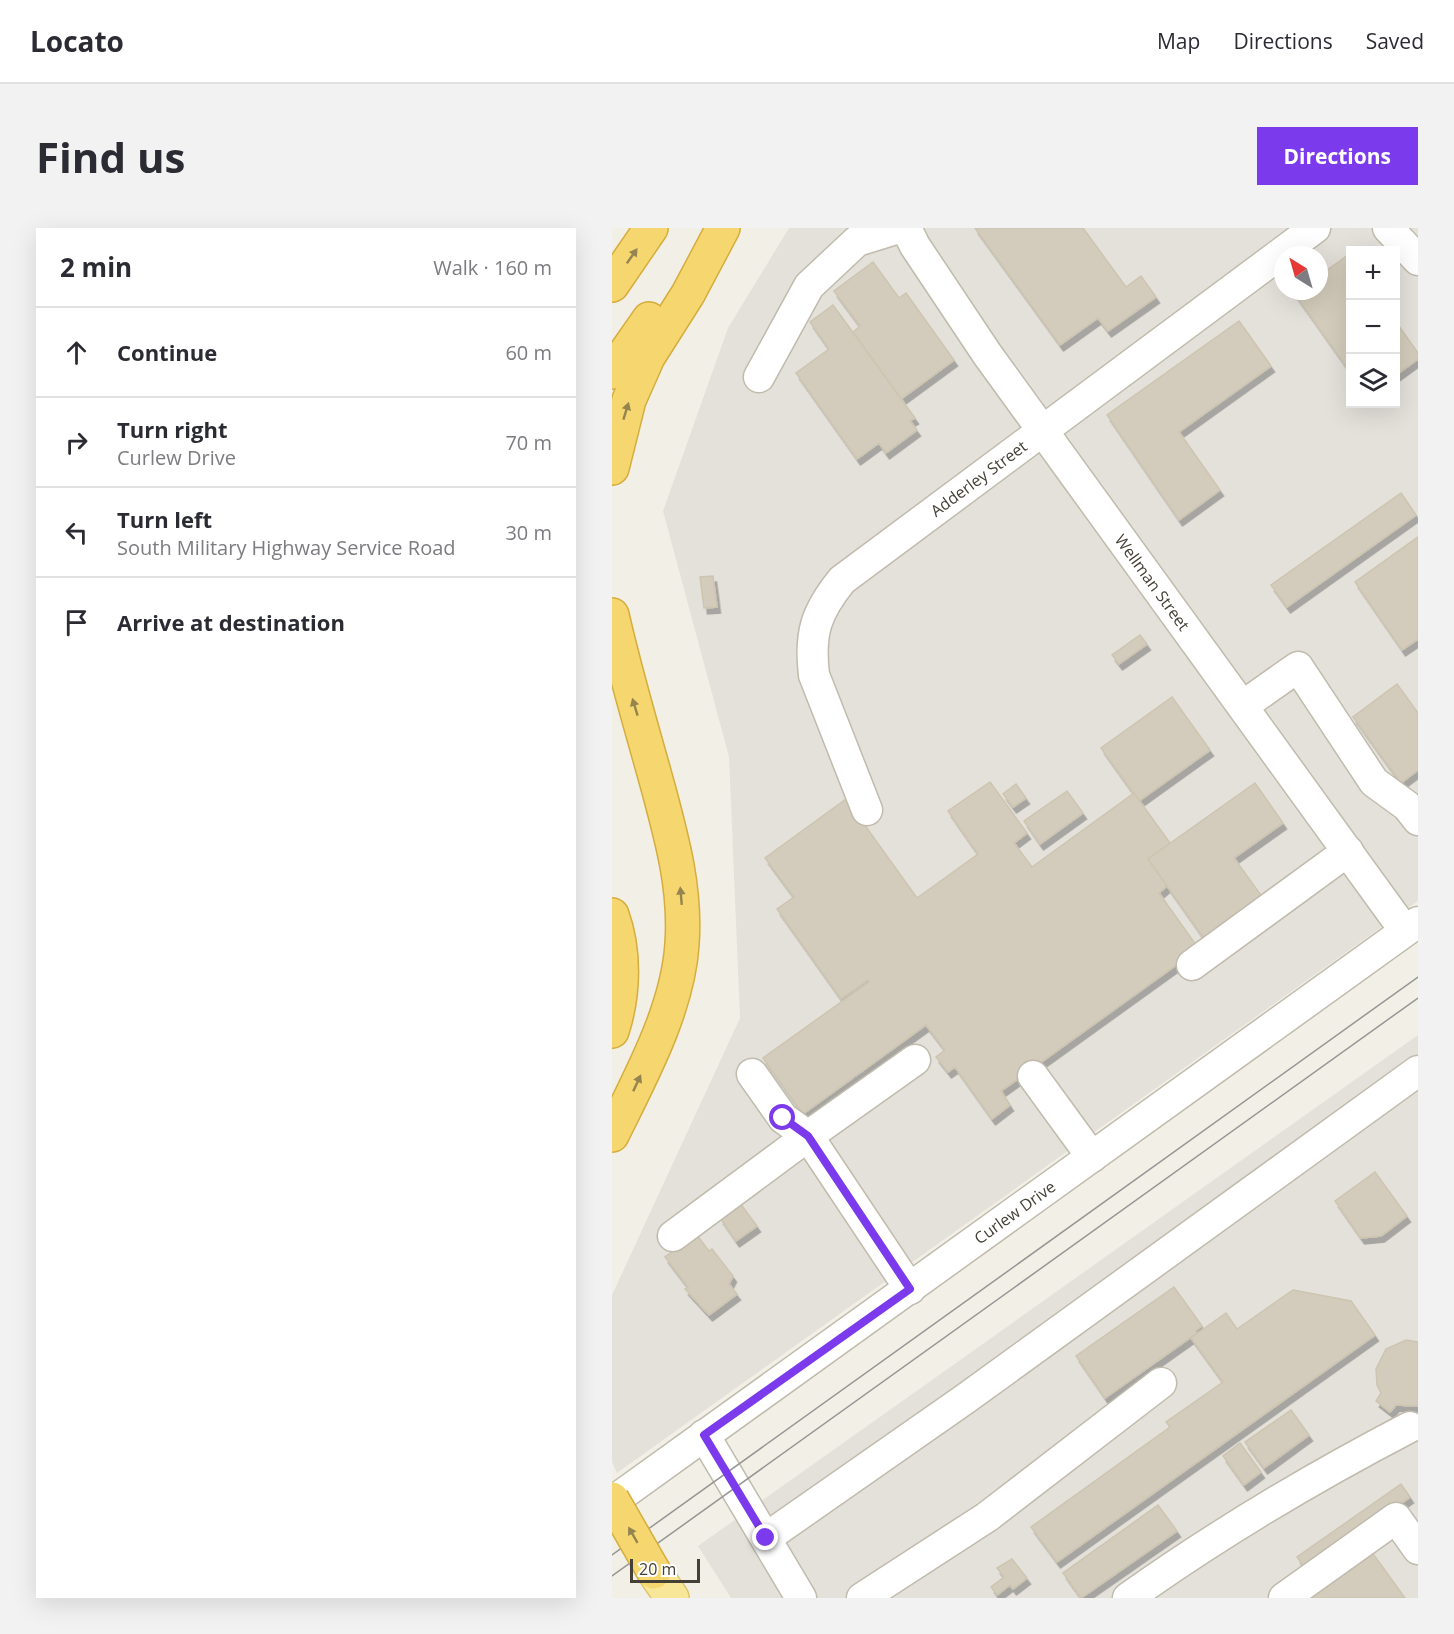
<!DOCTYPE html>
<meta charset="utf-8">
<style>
body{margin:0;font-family:"Open Sans",sans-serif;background:#f2f2f3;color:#2b2b33}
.controls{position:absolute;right:18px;top:18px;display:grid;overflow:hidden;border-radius:0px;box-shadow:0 6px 24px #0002}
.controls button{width:54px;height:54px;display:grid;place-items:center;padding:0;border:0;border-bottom:2px solid #e1e1e2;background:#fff;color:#2b2b33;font:30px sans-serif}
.compass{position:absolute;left:662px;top:18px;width:54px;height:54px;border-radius:50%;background:#fff;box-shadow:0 6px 24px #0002;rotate:323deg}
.scale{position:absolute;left:18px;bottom:15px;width:70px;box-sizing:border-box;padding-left:6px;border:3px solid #444036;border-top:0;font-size:16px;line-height:21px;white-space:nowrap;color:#444036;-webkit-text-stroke:4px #fff;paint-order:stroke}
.stop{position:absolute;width:18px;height:18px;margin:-14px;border:4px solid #7c3aed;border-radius:50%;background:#fff}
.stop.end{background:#7c3aed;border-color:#fff;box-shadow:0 2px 6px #0008}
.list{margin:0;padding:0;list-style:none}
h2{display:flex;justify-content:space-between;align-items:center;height:78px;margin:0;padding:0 24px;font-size:26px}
h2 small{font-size:20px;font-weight:400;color:#7c7c81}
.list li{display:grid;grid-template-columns:39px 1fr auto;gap:18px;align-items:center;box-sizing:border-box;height:90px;padding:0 24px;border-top:2px solid #e1e1e2}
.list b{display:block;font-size:22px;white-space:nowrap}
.list p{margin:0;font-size:20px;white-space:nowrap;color:#7c7c81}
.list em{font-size:20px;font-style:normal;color:#7c7c81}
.icon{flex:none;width:33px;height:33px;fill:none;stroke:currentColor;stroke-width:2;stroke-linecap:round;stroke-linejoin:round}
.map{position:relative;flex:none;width:806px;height:1370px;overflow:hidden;border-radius:0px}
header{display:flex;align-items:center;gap:36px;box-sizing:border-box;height:84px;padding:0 30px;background:#fff;border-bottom:2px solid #e1e1e2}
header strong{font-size:28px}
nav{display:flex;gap:33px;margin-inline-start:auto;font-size:21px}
.intro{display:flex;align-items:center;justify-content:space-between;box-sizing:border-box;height:144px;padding:0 36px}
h1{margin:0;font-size:42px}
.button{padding:15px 27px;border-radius:0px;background:#7c3aed;color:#fff;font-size:21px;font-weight:700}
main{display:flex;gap:36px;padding:0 36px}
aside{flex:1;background:#fff;border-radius:0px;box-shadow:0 6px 24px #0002}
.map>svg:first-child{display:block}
.industrial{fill:#e4e1db;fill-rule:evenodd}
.building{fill:#d3ccbc;stroke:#cdc5b0;stroke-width:1.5;filter:url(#shadow)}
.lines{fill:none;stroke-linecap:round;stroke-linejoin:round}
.minor-casing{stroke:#c0bbac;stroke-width:33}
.major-casing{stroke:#ddc66a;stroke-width:36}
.highway-casing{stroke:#d4ad3e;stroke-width:36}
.minor{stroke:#fff;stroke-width:30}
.major{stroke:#f8e799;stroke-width:33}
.highway{stroke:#f6d66e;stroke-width:33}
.tram{stroke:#959595;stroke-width:1.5}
.highway-bridge-casing{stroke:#d4ad3e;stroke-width:36;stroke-linecap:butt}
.highway-bridge{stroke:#f6d66e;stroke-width:33}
.oneway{fill:#94844f}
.route{stroke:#7c3aed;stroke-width:8}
.labels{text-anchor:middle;stroke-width:4.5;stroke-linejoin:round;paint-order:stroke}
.street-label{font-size:16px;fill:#444036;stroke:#fff}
</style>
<header>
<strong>Locato</strong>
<nav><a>Map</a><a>Directions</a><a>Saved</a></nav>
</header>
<div class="intro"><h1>Find us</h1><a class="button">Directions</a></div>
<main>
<aside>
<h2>2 min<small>Walk · 160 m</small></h2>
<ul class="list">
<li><svg class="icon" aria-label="ahead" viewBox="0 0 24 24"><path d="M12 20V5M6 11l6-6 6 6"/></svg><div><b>Continue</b></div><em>60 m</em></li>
<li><svg class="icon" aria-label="right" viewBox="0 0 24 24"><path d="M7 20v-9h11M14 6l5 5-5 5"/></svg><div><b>Turn right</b><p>Curlew Drive</p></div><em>70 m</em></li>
<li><svg class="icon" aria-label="left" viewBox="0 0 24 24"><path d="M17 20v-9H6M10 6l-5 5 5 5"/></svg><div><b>Turn left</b><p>South Military Highway Service Road</p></div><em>30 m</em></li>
<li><svg class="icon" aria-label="arrive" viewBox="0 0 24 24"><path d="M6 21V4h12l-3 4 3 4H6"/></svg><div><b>Arrive at destination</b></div></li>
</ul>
</aside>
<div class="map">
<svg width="806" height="1370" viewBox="0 0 806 1370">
<defs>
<filter id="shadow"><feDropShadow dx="3.5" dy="6" stdDeviation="0" flood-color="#0004"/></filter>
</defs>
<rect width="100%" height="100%" fill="#f2f0e6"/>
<g class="industrial">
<path d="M 177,0 L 806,0 L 806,673 L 5,1245 L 0,1234 L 0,1067 L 128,790 L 117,529 L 51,283 L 116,100 ZM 738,22 L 784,22 L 784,176 L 738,176 ZM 671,27 L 707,27 L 707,63 L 671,63 Z"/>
<path d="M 806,807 L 806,1370 L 119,1370 L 86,1318 Z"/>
</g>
<g class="building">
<path d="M 363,0 L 471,0 L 514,59 L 529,48 L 544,69 L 496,103 L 486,90 L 448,117 Z"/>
<path d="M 736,27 L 738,30 L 738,144 L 682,65 L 707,63 L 707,48 Z"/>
<path d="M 261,34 L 287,70 L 294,65 L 342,132 L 289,171 L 241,104 L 248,98 L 222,63 Z"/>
<path d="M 221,77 L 303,190 L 298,193 L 305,202 L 274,225 L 267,215 L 245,231 L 184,145 L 217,121 L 198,94 Z"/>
<path d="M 627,93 L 659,138 L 567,204 L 608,262 L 567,292 L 495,187 Z"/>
<path d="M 784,94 L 806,125 L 806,131 L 784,147 Z"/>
<path d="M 789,265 L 804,287 L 675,379 L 659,357 Z"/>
<path d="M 806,309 L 806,411 L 790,422 L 743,354 Z"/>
<path d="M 101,348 L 105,379 L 92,380 L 88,349 Z"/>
<path d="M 528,407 L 535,416 L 507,436 L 500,427 Z"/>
<path d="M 785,456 L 806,485 L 806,542 L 789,555 L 741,489 Z"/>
<path d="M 560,469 L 598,522 L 527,573 L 489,520 Z"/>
<path d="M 378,554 L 415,605 L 402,615 L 420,639 L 522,565 L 558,615 L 536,631 L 555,658 L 547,665 L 584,717 L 574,730 L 389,863 L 398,877 L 380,891 L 343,839 L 336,844 L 324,829 L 333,822 L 314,797 L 191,886 L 151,830 L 257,754 L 256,752 L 229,771 L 165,681 L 182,669 L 153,630 L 234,571 L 305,670 L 366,626 L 336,583 Z"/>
<path d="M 643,555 L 671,595 L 622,630 L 651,670 L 593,712 L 536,631 Z"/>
<path d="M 404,556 L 414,570 L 401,579 L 391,566 Z"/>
<path d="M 455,563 L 471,585 L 428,616 L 412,593 Z"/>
<path d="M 763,944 L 795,988 L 769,1008 L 749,1010 L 723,973 Z"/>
<path d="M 128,975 L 145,998 L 124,1013 L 108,990 Z"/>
<path d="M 84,1006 L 97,1023 L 100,1021 L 121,1048 L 117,1056 L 125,1066 L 97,1087 L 73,1061 L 76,1059 L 53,1029 Z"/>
<path d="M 562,1059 L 590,1098 L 583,1103 L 585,1105 L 493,1170 L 464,1128 Z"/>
<path d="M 681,1062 L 739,1073 L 763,1107 L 445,1334 L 419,1299 L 558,1199 L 554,1194 L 611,1154 L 579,1110 L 614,1085 L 625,1101 Z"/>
<path d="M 794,1112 L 806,1114 L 806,1178 L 784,1177 L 778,1184 L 764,1173 L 769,1165 L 765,1157 L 764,1141 L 774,1121 Z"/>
<path d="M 679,1182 L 697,1207 L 652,1240 L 633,1214 Z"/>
<path d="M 628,1215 L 649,1244 L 632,1257 L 611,1228 Z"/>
<path d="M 789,1256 L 798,1269 L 695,1343 L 685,1329 Z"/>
<path d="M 546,1277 L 565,1303 L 469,1370 L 451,1345 Z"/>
<path d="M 759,1323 L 793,1370 L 694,1370 Z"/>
<path d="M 400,1331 L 415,1350 L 401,1361 L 398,1357 L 385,1367 L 379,1359 L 392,1349 L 385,1340 Z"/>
</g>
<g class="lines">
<defs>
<g id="minor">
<path id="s1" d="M 294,0 L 303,18 L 375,126 L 793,703"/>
<path d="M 776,0 L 806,32"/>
<path d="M 147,149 L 197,58 L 245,13 L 287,0"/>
<path d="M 632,477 L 686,439 L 762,554 L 795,578 L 806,592"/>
<path id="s2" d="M 255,582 L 202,447 C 197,405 204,384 230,352 L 703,0"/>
<path d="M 580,737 L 736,623"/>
<path d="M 140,846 L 171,890 L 196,908 L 303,832"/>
<path d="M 421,848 L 480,929"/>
<path d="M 61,1008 L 196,908 L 298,1061"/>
<path d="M 92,1207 L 189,1370"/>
<path id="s3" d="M 0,1274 L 806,694"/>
<path d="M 154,1310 L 353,1171 L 806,843"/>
<path d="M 250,1370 L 375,1289 L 549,1155"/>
<path d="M 516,1370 C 606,1306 700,1250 798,1199"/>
<path d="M 672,1370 L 784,1290 L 806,1321"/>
</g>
<path id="major" d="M 42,1344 L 60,1370"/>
<g id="highway">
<path d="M 0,57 L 39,0"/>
<path d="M 0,144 L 37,91"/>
<path d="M 0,240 L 17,172 L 36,129 L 76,66 L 111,0"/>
<path d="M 0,387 C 13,445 30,501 46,559 C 60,611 74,661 70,716 C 66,781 28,850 0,907"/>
<path d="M 0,687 C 13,723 12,766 0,803"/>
</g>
</defs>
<use href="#minor" class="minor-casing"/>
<use href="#major" class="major-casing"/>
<use href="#highway" class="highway-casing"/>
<use href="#minor" class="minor"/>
<use href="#major" class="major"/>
<use href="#highway" class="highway"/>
<g class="tram">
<path d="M 0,1327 L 806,749"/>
<path d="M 0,1348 L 806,770"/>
</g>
<defs>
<path id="highway-bridge" d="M 0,1271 L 42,1344"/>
</defs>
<use href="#highway-bridge" class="highway-bridge-casing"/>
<use href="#highway-bridge" class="highway-bridge"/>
</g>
<defs><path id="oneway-solid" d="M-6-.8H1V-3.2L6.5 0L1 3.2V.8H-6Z" transform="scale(1.5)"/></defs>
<g class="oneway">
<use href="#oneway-solid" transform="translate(20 28) rotate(-55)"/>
<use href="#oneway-solid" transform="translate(14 183) rotate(-73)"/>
<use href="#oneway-solid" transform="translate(23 479) rotate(-107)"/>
<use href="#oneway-solid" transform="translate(69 668) rotate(-95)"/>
<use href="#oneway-solid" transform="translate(25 855) rotate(-65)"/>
<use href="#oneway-solid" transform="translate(21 1307) rotate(-120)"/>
</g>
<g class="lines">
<path class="route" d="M 154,1310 L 92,1207 L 298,1061 L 196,908 L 171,890"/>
</g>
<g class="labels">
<g class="street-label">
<text dy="6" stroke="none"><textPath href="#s2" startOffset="418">Adderley Street</textPath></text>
<text dy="6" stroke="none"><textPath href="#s1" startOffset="432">Wellman Street</textPath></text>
<text dy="6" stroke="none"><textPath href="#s3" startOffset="496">Curlew Drive</textPath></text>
</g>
</g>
</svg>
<div class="controls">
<button>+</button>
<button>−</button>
<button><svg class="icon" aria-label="layers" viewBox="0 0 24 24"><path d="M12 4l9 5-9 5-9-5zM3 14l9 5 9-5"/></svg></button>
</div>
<svg class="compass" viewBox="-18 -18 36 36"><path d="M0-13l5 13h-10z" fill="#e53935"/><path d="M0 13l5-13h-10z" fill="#7c7c81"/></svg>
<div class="scale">20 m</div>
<div class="stop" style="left:171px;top:890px"></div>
<div class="stop end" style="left:154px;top:1310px"></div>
</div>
</main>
